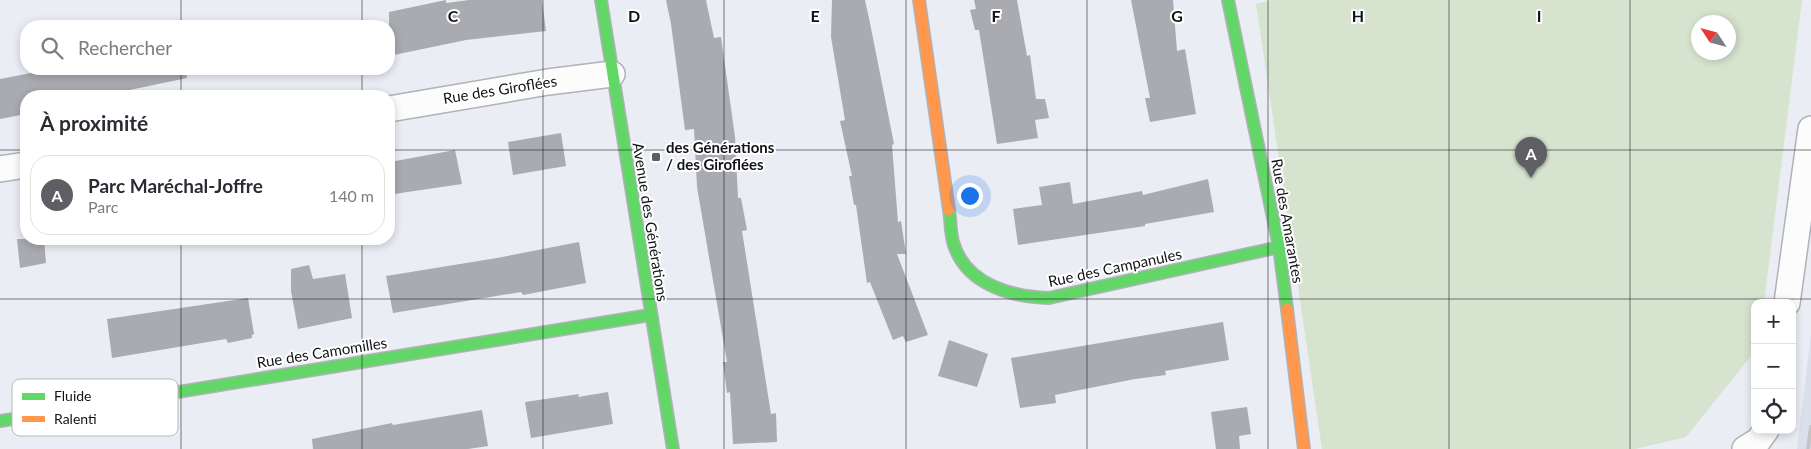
<!DOCTYPE html>
<html lang="fr">
<meta charset="utf-8">
<style>
body{margin:0;font-family:Lato,sans-serif;background:#f2f2f3;color:#2b2b33}
.controls{position:absolute;right:15px;bottom:15px;display:grid;overflow:hidden;border-radius:10px;box-shadow:0 2px 8px #0003}
.controls button{width:45px;height:45px;display:grid;place-items:center;padding:0;border:0;border-bottom:1px solid #e1e1e2;background:#fff;color:#2b2b33;font:25px sans-serif}
.compass{position:absolute;left:1691px;top:15px;width:45px;height:45px;border-radius:50%;background:#fff;box-shadow:0 2px 8px #0003;rotate:306deg}
.you{position:absolute;left:969px;top:195px;width:18px;height:18px;margin:-12px;border:4px solid #fff;border-radius:50%;background:#1a73e8;box-shadow:0 0 0 8px #1a73e833}
.badge{display:grid;place-items:center;width:32px;height:32px;border-radius:50%;background:#5e5f64;color:#fff;font-size:16px;font-weight:700}
.pin{position:absolute;translate:-50% -41px;filter:drop-shadow(0 1px 2px #0008)}
.pin::after{content:'';position:absolute;top:26px;width:18px;height:15px;background:inherit;clip-path:polygon(0 0,100% 0,50% 100%)}
.list{margin:0;padding:0;list-style:none}
h2{display:flex;justify-content:space-between;align-items:center;height:65px;margin:0;padding:0 20px;font-size:21px}
h2 small{font-size:16px;font-weight:400;color:#7c7c81}
.list li{display:grid;grid-template-columns:32px 1fr auto;gap:15px;align-items:center;box-sizing:border-box;height:80px;margin:0 10px 10px;padding:0 10px;border:1px solid #e1e1e2;border-radius:20px}
.list b{display:block;font-size:19px;white-space:nowrap}
.list p{margin:0;font-size:16px;white-space:nowrap;color:#7c7c81}
.list em{font-size:16px;font-style:normal;color:#7c7c81}
.icon{flex:none;width:28px;height:28px;fill:none;stroke:currentColor;stroke-width:2;stroke-linecap:round;stroke-linejoin:round}
.map{position:relative;flex:none;width:1811px;height:449px;overflow:hidden}
.search{position:absolute;background:#fff;box-shadow:0 2px 8px #0003;left:20px;top:20px;width:375px;height:55px;display:flex;align-items:center;gap:12px;box-sizing:border-box;padding:0 18px;border-radius:20px;color:#7c7c81;font-size:19px}
.panel{position:absolute;background:#fff;box-shadow:0 2px 8px #0003;left:20px;top:90px;width:375px;height:155px;border-radius:20px}
.map>svg:first-child{display:block}
.built{fill:#dadfec}
.green{fill:#d6e4cf;fill-rule:evenodd}
.building{fill:#a9abb0}
.lines{fill:none;stroke-linecap:round;stroke-linejoin:round}
.street-casing{stroke:#b0b2b8;stroke-width:28}
.fast-casing{stroke:#b0b2b8;stroke-width:14}
.slow-casing{stroke:#b0b2b8;stroke-width:14}
.street{stroke:#fcfcfd;stroke-width:25}
.fast{stroke:#63d668;stroke-width:11}
.slow{stroke:#ff974d;stroke-width:11}
.rail{stroke:#c4c4c6;stroke-width:4}
.grid{fill:none;stroke:#121317;stroke-width:1;stroke-opacity:0.55}
.poi-dot{fill:#5e5f64;stroke:#fff;stroke-width:2}
.labels{text-anchor:middle;stroke-width:4;stroke-linejoin:round;paint-order:stroke}
.street-label{font-size:15px;fill:#121317;stroke:#fff}
.poi-label{font-size:15px;font-weight:bold;fill:#121317;stroke:#fff;text-anchor:start}
.key{fill:#fff;stroke:#b8b8b9;stroke-width:1}
.key-label{font-size:14px;fill:#121317}
.grid-label{font-size:16px;text-anchor:middle;font-weight:bold;fill:#121317;stroke:#fff;stroke-width:4;stroke-linejoin:round;paint-order:stroke}
</style>
<div class="map">
<svg width="1811" height="449" viewBox="0 0 1811 449">
<rect width="100%" height="100%" fill="#eaedf4"/>
<path class="built" d="M 1811,334 L 1811,449 L 1797,449 Z"/>
<path class="green" d="M 1271,0 L 1802,0 L 1764,303 L 1755,303 L 1755,351 L 1686,437 L 1635,449 L 1322,449 L 1256,4 ZM 1698,22 L 1728,22 L 1728,52 L 1698,52 Z"/>
<g class="building">
<path d="M 446,0 L 446,3 L 469,0 L 542,0 L 546,31 L 466,40 L 389,56 L 389,12 Z"/>
<path d="M 666,0 L 706,0 L 714,38 L 721,37 L 735,137 L 738,198 L 741,198 L 747,230 L 742,231 L 771,414 L 776,413 L 777,442 L 733,444 L 730,392 L 727,393 L 723,362 L 727,362 L 697,187 L 694,129 L 685,130 L 671,24 Z"/>
<path d="M 832,0 L 865,0 L 870,23 L 894,144 L 892,145 L 898,222 L 901,221 L 906,254 L 897,254 L 928,335 L 906,342 L 903,336 L 893,340 L 870,282 L 867,283 L 856,205 L 854,205 L 849,176 L 852,176 L 840,121 L 845,120 L 831,37 Z"/>
<path d="M 974,0 L 1017,0 L 1027,56 L 1030,55 L 1036,99 L 1045,99 L 1049,118 L 1035,120 L 1038,138 L 997,144 L 979,30 L 975,30 L 970,10 L 976,9 Z"/>
<path d="M 1131,0 L 1173,0 L 1177,51 L 1185,49 L 1196,114 L 1150,122 L 1145,98 L 1150,98 Z"/>
<path d="M 31,69 L 186,69 L 187,78 L 101,96 L 26,96 L 26,114 L 0,119 L 0,79 L 31,73 Z"/>
<path d="M 561,133 L 566,166 L 513,175 L 508,142 Z"/>
<path d="M 455,150 L 462,184 L 394,194 L 390,162 Z"/>
<path d="M 1208,179 L 1214,212 L 1145,224 L 1145,226 L 1018,245 L 1013,209 L 1042,205 L 1039,187 L 1070,182 L 1073,204 L 1142,191 L 1143,195 Z"/>
<path d="M 17,239 L 44,239 L 46,263 L 20,268 Z"/>
<path d="M 579,242 L 586,283 L 523,295 L 521,292 L 393,313 L 386,276 L 497,258 Z"/>
<path d="M 309,265 L 313,279 L 345,274 L 352,318 L 298,329 L 291,291 L 291,269 Z"/>
<path d="M 248,298 L 254,334 L 252,335 L 252,338 L 228,343 L 226,339 L 112,358 L 107,319 Z"/>
<path d="M 1223,322 L 1229,360 L 1165,371 L 1166,375 L 1135,379 L 1055,395 L 1056,403 L 1020,408 L 1011,358 Z"/>
<path d="M 949,340 L 988,354 L 977,387 L 938,376 Z"/>
<path d="M 608,392 L 613,424 L 531,438 L 525,402 L 579,394 L 578,397 Z"/>
<path d="M 1247,407 L 1251,434 L 1239,436 L 1240,449 L 1216,449 L 1211,412 Z"/>
<path d="M 482,410 L 488,446 L 468,449 L 313,449 L 312,439 L 392,423 L 393,425 Z"/>
</g>
<g class="lines">
<defs>
<g id="street">
<path d="M 389,109 L 548,82 L 612,74"/>
<path d="M 0,169 L 26,165"/>
<path d="M 1787,303 L 1811,129"/>
<path d="M 1745,449 L 1758,441 L 1766,430"/>
</g>
<g id="fast">
<path d="M 601,0 L 673,449"/>
<path d="M 1228,0 L 1279,247 L 1287,309"/>
<path d="M 949,210 C 951,221 950,234 954,245 C 967,285 1012,297 1049,298 L 1279,247"/>
<path d="M 0,421 L 650,315"/>
</g>
<g id="slow">
<path d="M 919,0 L 949,210"/>
<path d="M 1287,309 L 1304,449"/>
</g>
</defs>
<use href="#street" class="street-casing"/>
<use href="#fast" class="fast-casing"/>
<use href="#slow" class="slow-casing"/>
<use href="#street" class="street"/>
<use href="#fast" class="fast"/>
<use href="#slow" class="slow"/>
<path class="rail" d="M 1808,449 L 1811,427"/>
</g>
<path class="grid" d="M 181,0 L 181,26M 362,0 L 362,26M 543,0 L 543,449M 724,0 L 724,449M 906,0 L 906,449M 1087,0 L 1087,449M 1268,0 L 1268,449M 1449,0 L 1449,449M 1630,0 L 1630,449M 181,69 L 181,96M 362,69 L 362,96M 0,150 L 26,150M 389,150 L 1811,150M 181,239 L 181,449M 362,239 L 362,449M 0,299 L 1811,299"/>
<rect class="poi-dot" x="651" y="152" width="10" height="10" rx="2.5"/>
<g class="labels">
<g class="street-label">
<text transform="translate(500 90) rotate(-9)" y="5">Rue des Giroflées</text>
<text transform="translate(1287 221) rotate(80)" y="5">Rue des Amarantes</text>
<text transform="translate(650 222) rotate(81)" y="5">Avenue des Générations</text>
<text transform="translate(1115 268) rotate(-12)" y="5">Rue des Campanules</text>
<text transform="translate(322 353) rotate(-9)" y="5">Rue des Camomilles</text>
</g>
<g class="poi-label">
<text x="666" y="153">des Générations<tspan x="666" dy="17">/ des Giroflées</tspan></text>
</g>
</g>
<rect x="12" y="379" width="166" height="57" rx="8" class="key"/>
<rect x="22" y="393" width="23" height="7" fill="#63d668"/>
<rect x="22" y="416" width="23" height="6" fill="#ff974d"/>
<g class="key-label">
<text x="54" y="401">Fluide</text>
<text x="54" y="424">Ralenti</text>
</g>
<g class="grid-label">
<text x="453" y="22">C</text>
<text x="634" y="22">D</text>
<text x="815" y="22">E</text>
<text x="996" y="22">F</text>
<text x="1177" y="22">G</text>
<text x="1358" y="22">H</text>
<text x="1539" y="22">I</text>
</g>
</svg>
<div class="controls">
<button>+</button>
<button>−</button>
<button><svg class="icon" aria-label="locate" viewBox="0 0 24 24"><circle cx="12" cy="12" r="6"/><path d="M12 2v4M12 18v4M2 12h4M18 12h4"/></svg></button>
</div>
<svg class="compass" viewBox="-18 -18 36 36"><path d="M0-13l5 13h-10z" fill="#e53935"/><path d="M0 13l5-13h-10z" fill="#7c7c81"/></svg>
<div class="you"></div>
<div class="pin badge" style="left:1531px;top:178px">A</div>
<div class="search"><svg class="icon" aria-label="search" viewBox="0 0 24 24"><circle cx="10" cy="10" r="6"/><path d="M15 15l6 6"/></svg>Rechercher</div>
<section class="panel">
<h2>À proximité<small></small></h2>
<ul class="list">
<li><span class="badge">A</span><div><b>Parc Maréchal-Joffre</b><p>Parc</p></div><em>140 m</em></li>
</ul>
</section>
</div>
